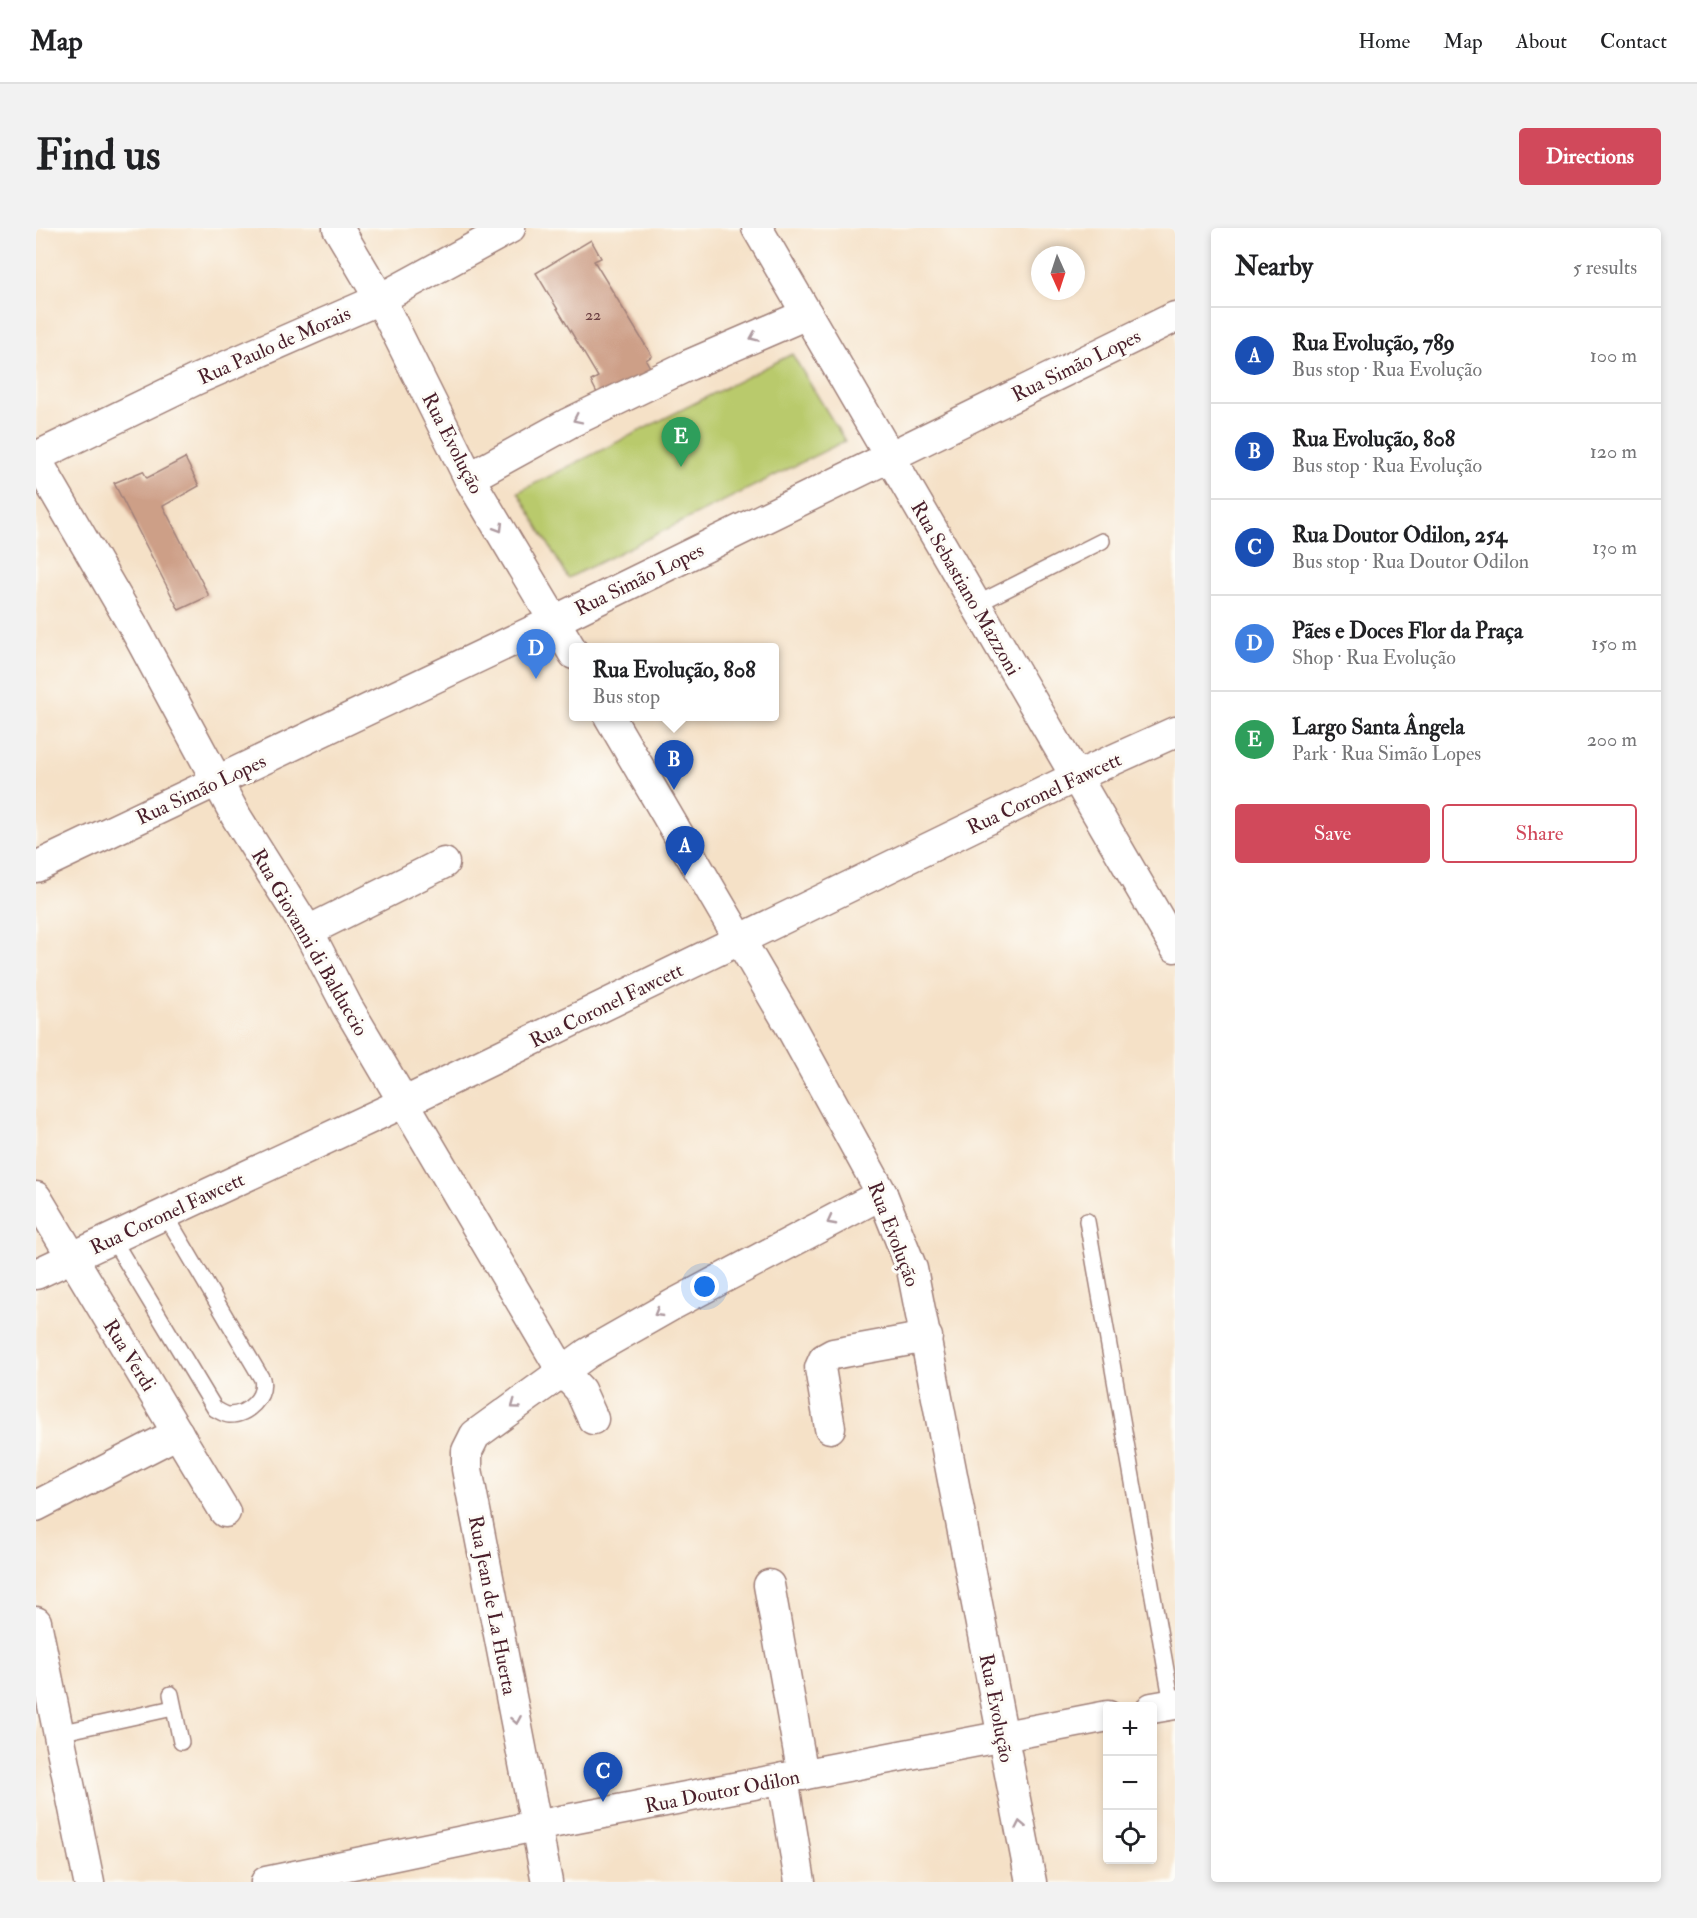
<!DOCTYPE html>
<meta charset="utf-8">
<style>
body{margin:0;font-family:"IM FELL Double Pica",serif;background:#f2f2f2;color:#202124}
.controls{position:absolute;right:18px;bottom:18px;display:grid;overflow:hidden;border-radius:6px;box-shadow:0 3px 9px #0003}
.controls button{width:54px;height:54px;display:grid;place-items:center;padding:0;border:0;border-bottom:2px solid #e0e0e0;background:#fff;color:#202124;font:30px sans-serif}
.compass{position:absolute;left:995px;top:18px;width:54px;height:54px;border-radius:50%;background:#fff;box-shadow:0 3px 9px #0003;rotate:177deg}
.you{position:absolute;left:669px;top:1059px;width:21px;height:21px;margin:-15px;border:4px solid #fff;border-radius:50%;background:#1a73e8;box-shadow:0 0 0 9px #1a73e833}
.badge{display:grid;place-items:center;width:39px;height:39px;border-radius:50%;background:#d1495b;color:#fff;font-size:20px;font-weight:700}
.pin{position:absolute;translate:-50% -50px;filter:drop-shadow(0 2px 3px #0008)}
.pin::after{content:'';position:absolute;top:32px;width:21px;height:18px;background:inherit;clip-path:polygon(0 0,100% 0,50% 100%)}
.popup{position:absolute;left:533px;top:415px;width:210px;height:78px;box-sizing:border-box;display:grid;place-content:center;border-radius:6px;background:#fff;filter:drop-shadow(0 2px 4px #0005);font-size:20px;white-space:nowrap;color:#757577}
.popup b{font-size:22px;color:#202124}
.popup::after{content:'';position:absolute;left:50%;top:100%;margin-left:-12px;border:12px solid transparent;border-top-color:#fff}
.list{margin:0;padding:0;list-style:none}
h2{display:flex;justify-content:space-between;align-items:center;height:78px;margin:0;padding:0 24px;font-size:26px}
h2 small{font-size:20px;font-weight:400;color:#757577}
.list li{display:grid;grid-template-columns:39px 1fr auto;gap:18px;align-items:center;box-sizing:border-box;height:96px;padding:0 24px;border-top:2px solid #e0e0e0}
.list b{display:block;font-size:22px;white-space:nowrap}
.list p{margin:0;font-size:20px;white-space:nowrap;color:#757577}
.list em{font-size:20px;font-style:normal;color:#757577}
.actions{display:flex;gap:12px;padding:18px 24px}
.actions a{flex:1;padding:14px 0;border:2px solid #d1495b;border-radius:6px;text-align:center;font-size:21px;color:#d1495b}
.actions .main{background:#d1495b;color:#fff}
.icon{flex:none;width:33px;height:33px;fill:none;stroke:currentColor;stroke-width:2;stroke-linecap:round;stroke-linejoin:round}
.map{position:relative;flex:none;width:1139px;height:1654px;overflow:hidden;border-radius:6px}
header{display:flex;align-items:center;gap:36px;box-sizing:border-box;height:84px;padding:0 30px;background:#fff;border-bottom:2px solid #e0e0e0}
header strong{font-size:28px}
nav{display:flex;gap:33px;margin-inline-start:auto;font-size:21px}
.intro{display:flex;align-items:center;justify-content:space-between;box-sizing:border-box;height:144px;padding:0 36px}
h1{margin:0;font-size:42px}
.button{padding:15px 27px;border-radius:6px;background:#d1495b;color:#fff;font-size:21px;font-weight:700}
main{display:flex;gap:36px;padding:0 36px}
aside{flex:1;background:#fff;border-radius:6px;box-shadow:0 3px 9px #0003}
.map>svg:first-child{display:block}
.green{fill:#b9ca6c;stroke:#82744c;stroke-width:1.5}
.building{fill:#cd9f87}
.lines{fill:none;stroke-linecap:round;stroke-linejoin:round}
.service-casing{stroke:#a08079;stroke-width:18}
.minor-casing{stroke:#a08079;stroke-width:33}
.service{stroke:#fff;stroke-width:15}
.minor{stroke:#fff;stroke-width:30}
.oneway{stroke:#ae9aa0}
.labels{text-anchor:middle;stroke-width:6;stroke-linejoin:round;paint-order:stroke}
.number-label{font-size:16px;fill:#6b3f42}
.street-label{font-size:20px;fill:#4a1f2b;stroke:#fdfcf7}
</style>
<header>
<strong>Map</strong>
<nav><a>Home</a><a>Map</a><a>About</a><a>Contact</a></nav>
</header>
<div class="intro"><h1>Find us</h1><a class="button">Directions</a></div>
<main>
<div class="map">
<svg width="1139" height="1654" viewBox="0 0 1139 1654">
<rect width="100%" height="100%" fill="#fdfcf7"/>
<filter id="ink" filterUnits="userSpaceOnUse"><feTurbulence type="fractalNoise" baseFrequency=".0167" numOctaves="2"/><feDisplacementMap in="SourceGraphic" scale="12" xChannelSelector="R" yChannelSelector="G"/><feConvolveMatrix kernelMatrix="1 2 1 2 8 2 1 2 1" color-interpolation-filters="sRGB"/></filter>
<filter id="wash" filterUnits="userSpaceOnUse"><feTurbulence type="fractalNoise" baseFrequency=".008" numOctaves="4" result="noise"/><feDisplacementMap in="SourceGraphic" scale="24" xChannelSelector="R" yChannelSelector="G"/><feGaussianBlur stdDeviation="1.35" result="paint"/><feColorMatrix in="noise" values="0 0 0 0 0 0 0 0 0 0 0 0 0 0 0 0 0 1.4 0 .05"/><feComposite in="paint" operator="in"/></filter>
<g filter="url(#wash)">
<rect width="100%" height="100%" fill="#f5e1c7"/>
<path class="green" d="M 756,126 L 809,213 L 532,350 L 482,264 Z"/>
<g id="blocks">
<g class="building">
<path d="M 555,12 L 565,30 L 558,33 L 616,128 L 610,132 L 617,145 L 565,173 L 555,153 L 562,149 L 500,45 Z"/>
<path d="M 149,230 L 163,258 L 127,278 L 173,368 L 143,382 L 78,255 L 107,243 L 111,250 Z"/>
</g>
</g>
</g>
<g filter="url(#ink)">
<use href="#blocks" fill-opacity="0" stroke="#a08079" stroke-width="1.5"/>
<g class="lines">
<defs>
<g id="service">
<path d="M 939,377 L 1066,313"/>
<path d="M 1051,993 L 1136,1476"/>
<path d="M 76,1010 L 179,1181 C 183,1183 189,1187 193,1187 C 212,1187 230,1169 226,1151 L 129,986"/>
<path d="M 135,1466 L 145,1514"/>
<path d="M 23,1505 L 137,1480"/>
</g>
<g id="minor">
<path d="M 302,0 L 344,71 L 433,250 L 538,426"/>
<path d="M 721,0 L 1139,719"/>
<path d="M 0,229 L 159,152 L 344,71 L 474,0"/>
<path d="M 0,231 L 99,401 L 201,590 L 272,703 L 311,778 L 526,1143 L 544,1162 L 557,1191"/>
<path d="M 433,250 L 533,195 L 653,137 L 771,86"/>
<path d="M 573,488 L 752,794 L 846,966 L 876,1041 L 995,1654"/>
<path d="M 0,639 L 518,393 L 1139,89"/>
<path d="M 272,703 L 408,635"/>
<path d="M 0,969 L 189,1284"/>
<path d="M 0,1046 L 369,874 L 1039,549 L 1139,504"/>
<path d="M 794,1200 L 784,1140 L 788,1131 L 797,1126 L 891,1109"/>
<path d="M 0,1278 L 142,1205"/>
<path d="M 733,1357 L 767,1547"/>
<path d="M 0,1394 L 53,1654"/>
<path d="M 1116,1480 L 1139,1476"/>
<path d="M 747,1550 L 764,1654"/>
<path d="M 230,1654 L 499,1598 L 1072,1488"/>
<path d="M 511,1654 L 431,1241 L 431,1223 L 439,1207 L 552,1125 L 638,1076 L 846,966"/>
</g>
</defs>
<use href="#service" class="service-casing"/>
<use href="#minor" class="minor-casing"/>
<use href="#service" class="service"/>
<use href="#minor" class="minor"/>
</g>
<defs><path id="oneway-chevron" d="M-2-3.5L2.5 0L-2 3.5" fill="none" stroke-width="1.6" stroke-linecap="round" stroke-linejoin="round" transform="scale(1.5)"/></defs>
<g class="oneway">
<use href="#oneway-chevron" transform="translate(718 109) rotate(157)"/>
<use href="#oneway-chevron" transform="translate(541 191) rotate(154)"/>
<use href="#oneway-chevron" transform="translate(463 300) rotate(59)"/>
<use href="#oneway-chevron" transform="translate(795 993) rotate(152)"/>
<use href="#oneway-chevron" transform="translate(622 1085) rotate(150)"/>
<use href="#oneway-chevron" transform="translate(479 1177) rotate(144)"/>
<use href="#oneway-chevron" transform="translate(480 1492) rotate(80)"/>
<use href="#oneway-chevron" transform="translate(984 1597) rotate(-101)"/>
</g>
</g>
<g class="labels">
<g class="number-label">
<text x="557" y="92">22</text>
</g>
<g class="street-label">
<text transform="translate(238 117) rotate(-24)" y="7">Rua Paulo de Morais</text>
<text transform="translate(1040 137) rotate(-26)" y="7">Rua Simão Lopes</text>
<text transform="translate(417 215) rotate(63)" y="7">Rua Evolução</text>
<text transform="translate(603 351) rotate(-26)" y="7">Rua Simão Lopes</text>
<text transform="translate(930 360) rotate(60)" y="7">Rua Sebastiano Mazzoni</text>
<text transform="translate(165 561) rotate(-25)" y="7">Rua Simão Lopes</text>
<text transform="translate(1008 565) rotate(-25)" y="7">Rua Coronel Fawcett</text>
<text transform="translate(274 714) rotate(60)" y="7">Rua Giovanni di Balduccio</text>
<text transform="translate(570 777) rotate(-26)" y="7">Rua Coronel Fawcett</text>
<text transform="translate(131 985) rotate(-25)" y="7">Rua Coronel Fawcett</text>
<text transform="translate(858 1006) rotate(69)" y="7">Rua Evolução</text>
<text transform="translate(94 1127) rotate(58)" y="7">Rua Verdi</text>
<text transform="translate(457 1377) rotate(79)" y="7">Rua Jean de La Huerta</text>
<text transform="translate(961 1480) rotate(79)" y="7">Rua Evolução</text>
<text transform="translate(686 1563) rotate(-11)" y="7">Rua Doutor Odilon</text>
</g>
</g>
</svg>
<div class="controls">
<button>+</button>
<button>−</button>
<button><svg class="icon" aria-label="locate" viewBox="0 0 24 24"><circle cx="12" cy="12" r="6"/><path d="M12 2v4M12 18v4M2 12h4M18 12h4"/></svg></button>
</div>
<svg class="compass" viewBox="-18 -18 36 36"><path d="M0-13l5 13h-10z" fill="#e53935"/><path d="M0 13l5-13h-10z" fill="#757577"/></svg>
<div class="you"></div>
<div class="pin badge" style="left:649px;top:648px;background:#1a4fb4">A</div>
<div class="pin badge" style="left:638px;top:562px;background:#1a4fb4">B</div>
<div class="popup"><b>Rua Evolução, 808</b>Bus stop</div>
<div class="pin badge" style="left:567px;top:1574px;background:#1a4fb4">C</div>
<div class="pin badge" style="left:500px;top:451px;background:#3f7fe0">D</div>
<div class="pin badge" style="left:645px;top:239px;background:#2e9e5b">E</div>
</div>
<aside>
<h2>Nearby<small>5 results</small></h2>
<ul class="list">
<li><span class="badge" style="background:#1a4fb4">A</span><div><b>Rua Evolução, 789</b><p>Bus stop · Rua Evolução</p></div><em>100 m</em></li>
<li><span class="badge" style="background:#1a4fb4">B</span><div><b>Rua Evolução, 808</b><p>Bus stop · Rua Evolução</p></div><em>120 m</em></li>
<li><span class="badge" style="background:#1a4fb4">C</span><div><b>Rua Doutor Odilon, 254</b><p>Bus stop · Rua Doutor Odilon</p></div><em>130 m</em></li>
<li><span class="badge" style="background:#3f7fe0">D</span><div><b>Pães e Doces Flor da Praça</b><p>Shop · Rua Evolução</p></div><em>150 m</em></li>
<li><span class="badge" style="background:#2e9e5b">E</span><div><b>Largo Santa Ângela</b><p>Park · Rua Simão Lopes</p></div><em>200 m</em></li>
</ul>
<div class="actions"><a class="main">Save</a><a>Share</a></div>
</aside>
</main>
